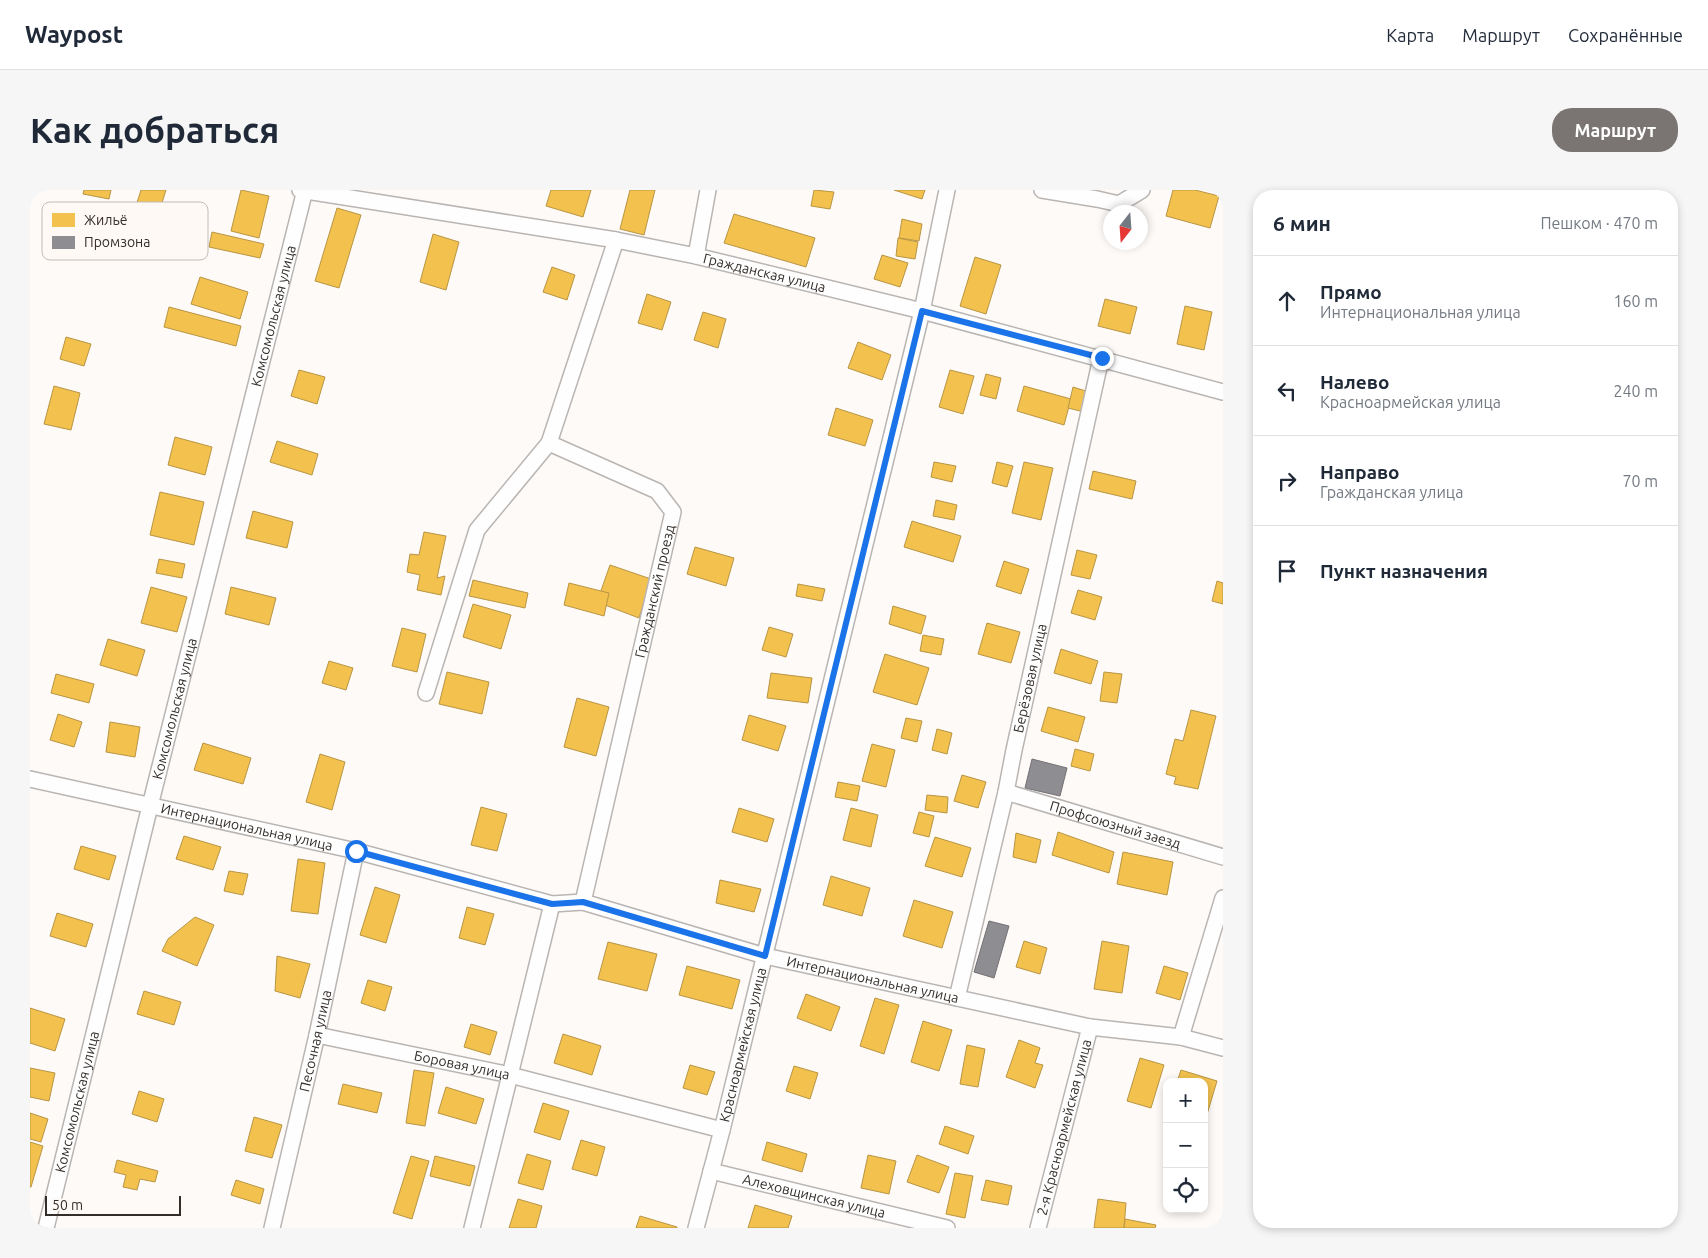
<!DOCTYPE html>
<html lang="ru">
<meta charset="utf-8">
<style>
body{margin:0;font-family:Ubuntu,sans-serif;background:#f6f6f7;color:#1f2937}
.controls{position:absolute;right:15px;bottom:15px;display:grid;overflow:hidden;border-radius:10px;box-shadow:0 2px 8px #0003}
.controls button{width:45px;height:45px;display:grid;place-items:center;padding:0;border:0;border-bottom:1px solid #e0e1e3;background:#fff;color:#1f2937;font:25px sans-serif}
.compass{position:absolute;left:1073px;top:15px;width:45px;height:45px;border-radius:50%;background:#fff;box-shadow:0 2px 8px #0003;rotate:197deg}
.scale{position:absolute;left:15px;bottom:12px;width:136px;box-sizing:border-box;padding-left:5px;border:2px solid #332e2a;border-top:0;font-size:14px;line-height:18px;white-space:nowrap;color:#332e2a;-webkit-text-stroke:4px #fff9f5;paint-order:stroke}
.stop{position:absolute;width:15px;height:15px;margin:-11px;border:4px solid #1a73e8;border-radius:50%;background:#fff}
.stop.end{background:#1a73e8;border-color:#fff;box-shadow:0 1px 5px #0008}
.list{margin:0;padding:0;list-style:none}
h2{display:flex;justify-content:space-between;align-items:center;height:65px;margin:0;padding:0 20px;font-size:21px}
h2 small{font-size:16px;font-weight:400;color:#747a83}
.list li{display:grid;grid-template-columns:32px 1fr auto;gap:15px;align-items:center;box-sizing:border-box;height:90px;padding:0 20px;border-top:1px solid #e0e1e3}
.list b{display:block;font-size:19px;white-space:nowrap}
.list p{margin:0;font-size:16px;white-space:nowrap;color:#747a83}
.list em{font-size:16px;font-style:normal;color:#747a83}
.icon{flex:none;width:28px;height:28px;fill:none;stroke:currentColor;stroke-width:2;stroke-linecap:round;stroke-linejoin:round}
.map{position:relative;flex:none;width:1193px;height:1038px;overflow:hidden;border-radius:20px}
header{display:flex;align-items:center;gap:30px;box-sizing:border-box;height:70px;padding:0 25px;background:#fff;border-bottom:1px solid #e0e1e3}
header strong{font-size:24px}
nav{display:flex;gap:28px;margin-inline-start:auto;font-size:18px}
.intro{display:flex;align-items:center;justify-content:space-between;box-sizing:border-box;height:120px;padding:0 30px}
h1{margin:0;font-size:35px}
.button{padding:12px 22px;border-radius:20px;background:#7a7572;color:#fff;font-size:18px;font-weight:700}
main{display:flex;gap:30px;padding:0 30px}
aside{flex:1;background:#fff;border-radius:20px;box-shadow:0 2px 8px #0003}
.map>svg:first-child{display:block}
.homes{fill:#f2c14e;stroke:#b99543}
.industry{fill:#8d8d92;stroke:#727073}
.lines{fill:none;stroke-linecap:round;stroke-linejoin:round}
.minor-casing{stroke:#b9b5b3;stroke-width:18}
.minor{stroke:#fffefe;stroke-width:15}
.route{stroke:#1a73e8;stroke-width:6}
.labels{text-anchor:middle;stroke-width:5;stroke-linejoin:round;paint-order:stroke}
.street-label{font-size:14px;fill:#332e2a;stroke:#fff9f5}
.key{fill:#fff9f5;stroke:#c2bcb8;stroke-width:1}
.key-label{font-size:14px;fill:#332e2a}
</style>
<header>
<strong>Waypost</strong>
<nav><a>Карта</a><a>Маршрут</a><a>Сохранённые</a></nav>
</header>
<div class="intro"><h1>Как добраться</h1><a class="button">Маршрут</a></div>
<main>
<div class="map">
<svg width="1193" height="1038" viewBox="0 0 1193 1038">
<rect width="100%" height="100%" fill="#fdfaf7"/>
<g class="homes">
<path d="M 54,0 L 81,0 L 79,9 L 53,4 Z"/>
<path d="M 111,0 L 136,0 L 127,29 L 104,22 Z"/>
<path d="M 211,0 L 239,6 L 229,48 L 201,41 Z"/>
<path d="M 521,0 L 561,0 L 553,27 L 516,16 Z"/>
<path d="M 600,0 L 625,0 L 614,45 L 590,39 Z"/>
<path d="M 784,0 L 804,2 L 800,19 L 781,16 Z"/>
<path d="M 864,0 L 895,0 L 892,9 Z"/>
<path d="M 1143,0 L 1165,0 L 1189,6 L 1180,38 L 1136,26 Z"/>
<path d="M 307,18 L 331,25 L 309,98 L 285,91 Z"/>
<path d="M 704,24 L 785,48 L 776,77 L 694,53 Z"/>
<path d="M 872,29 L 892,34 L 889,51 L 869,48 Z"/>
<path d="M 182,42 L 234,54 L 230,68 L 179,57 Z"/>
<path d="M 403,44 L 429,52 L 416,100 L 390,92 Z"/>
<path d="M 868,48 L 888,52 L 885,69 L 866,66 Z"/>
<path d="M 852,65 L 878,73 L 870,97 L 844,89 Z"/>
<path d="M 945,67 L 971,75 L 956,124 L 930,116 Z"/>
<path d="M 522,77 L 545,85 L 537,110 L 513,102 Z"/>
<path d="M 170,87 L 218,102 L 210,129 L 161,114 Z"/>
<path d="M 617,104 L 641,112 L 632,140 L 608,133 Z"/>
<path d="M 1075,109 L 1107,117 L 1100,144 L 1068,136 Z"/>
<path d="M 1155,116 L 1182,122 L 1174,160 L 1147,154 Z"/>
<path d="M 139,117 L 211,136 L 206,156 L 134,137 Z"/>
<path d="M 673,122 L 696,129 L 688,158 L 664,150 Z"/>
<path d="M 36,147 L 61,154 L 54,176 L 30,169 Z"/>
<path d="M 828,152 L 861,165 L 852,190 L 818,178 Z"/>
<path d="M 269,180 L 295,187 L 287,214 L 261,206 Z"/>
<path d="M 920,180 L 944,186 L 933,224 L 909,217 Z"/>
<path d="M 956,184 L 971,188 L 966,209 L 950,205 Z"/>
<path d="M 24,196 L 50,203 L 41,240 L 14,234 Z"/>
<path d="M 994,196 L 1041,209 L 1034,235 L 987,221 Z"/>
<path d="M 1043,197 L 1059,202 L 1054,222 L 1038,218 Z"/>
<path d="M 806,218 L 843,230 L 835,256 L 798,245 Z"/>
<path d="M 145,247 L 182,257 L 175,285 L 138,275 Z"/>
<path d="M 247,251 L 288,264 L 282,285 L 240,272 Z"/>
<path d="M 904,272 L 926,276 L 922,292 L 901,287 Z"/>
<path d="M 967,272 L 983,276 L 977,297 L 962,293 Z"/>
<path d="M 994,272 L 1023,278 L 1011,330 L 982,323 Z"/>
<path d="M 1063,281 L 1106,291 L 1102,309 L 1059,299 Z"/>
<path d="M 130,302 L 174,312 L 164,355 L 120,345 Z"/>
<path d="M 906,310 L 927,315 L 924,330 L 903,326 Z"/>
<path d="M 223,321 L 263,332 L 257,358 L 216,348 Z"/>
<path d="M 882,331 L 931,346 L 923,372 L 874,357 Z"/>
<path d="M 394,342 L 416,346 L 407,388 L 415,386 L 411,405 L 387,400 L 390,385 L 377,382 L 380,364 L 389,365 Z"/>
<path d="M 665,357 L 704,368 L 696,396 L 657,384 Z"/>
<path d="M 1047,360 L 1067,365 L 1060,389 L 1041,385 Z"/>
<path d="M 129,369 L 155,374 L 152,388 L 126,383 Z"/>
<path d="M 974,371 L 999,379 L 991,404 L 966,396 Z"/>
<path d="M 580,375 L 621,389 L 609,428 L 567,412 Z"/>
<path d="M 443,390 L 498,403 L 495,418 L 439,406 Z"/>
<path d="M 1187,391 L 1193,393 L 1193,414 L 1182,411 Z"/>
<path d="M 539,393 L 579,403 L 574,426 L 534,415 Z"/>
<path d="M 768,394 L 795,399 L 792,411 L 766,406 Z"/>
<path d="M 121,397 L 157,407 L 147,442 L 111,433 Z"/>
<path d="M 201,397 L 246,408 L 239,435 L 195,424 Z"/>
<path d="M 1048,400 L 1072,407 L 1065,430 L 1041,423 Z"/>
<path d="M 443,414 L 481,425 L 471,459 L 433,447 Z"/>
<path d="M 863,416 L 896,426 L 891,444 L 859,434 Z"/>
<path d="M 957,433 L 990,442 L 981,473 L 948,464 Z"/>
<path d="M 739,437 L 763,444 L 756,467 L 732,460 Z"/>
<path d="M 372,438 L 396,444 L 387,482 L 362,476 Z"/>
<path d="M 893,445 L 914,449 L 911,465 L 890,461 Z"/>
<path d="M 78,449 L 115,460 L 107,486 L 70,475 Z"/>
<path d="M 1031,459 L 1068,471 L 1061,494 L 1024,483 Z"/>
<path d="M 855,464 L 899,478 L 887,515 L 843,502 Z"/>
<path d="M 299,471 L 323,478 L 316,500 L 292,493 Z"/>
<path d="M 417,482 L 459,492 L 452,524 L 409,514 Z"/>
<path d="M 1074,482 L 1092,484 L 1087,513 L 1070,511 Z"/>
<path d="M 741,483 L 782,488 L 778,513 L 737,508 Z"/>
<path d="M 26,484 L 64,494 L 59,513 L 21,503 Z"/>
<path d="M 547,508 L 579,517 L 566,566 L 534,557 Z"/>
<path d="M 1018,517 L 1055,527 L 1048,552 L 1011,541 Z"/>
<path d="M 1161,520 L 1186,526 L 1168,599 L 1144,594 L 1146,587 L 1136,584 L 1145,549 L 1153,551 Z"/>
<path d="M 28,524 L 52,532 L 44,557 L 20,550 Z"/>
<path d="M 719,525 L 756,536 L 748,561 L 712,550 Z"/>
<path d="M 876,528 L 892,531 L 887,552 L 871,548 Z"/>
<path d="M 80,532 L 110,537 L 105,567 L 76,562 Z"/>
<path d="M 907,539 L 922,543 L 917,564 L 902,560 Z"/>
<path d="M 173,553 L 221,568 L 213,594 L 164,580 Z"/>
<path d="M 842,554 L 865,560 L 856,597 L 832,591 Z"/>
<path d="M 1045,559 L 1064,564 L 1060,581 L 1041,576 Z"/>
<path d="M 290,564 L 315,572 L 302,620 L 276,612 Z"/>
<path d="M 932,585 L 956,592 L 948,618 L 924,611 Z"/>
<path d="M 808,592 L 830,596 L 827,611 L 805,607 Z"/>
<path d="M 897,605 L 918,607 L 917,623 L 895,620 Z"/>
<path d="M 451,617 L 477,624 L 467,661 L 441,655 Z"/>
<path d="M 709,618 L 744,629 L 737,652 L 702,642 Z"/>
<path d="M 821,618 L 848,625 L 841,657 L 813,650 Z"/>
<path d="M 889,622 L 904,626 L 899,647 L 883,643 Z"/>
<path d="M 1028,642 L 1084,662 L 1079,683 L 1022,665 Z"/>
<path d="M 986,643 L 1011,650 L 1006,673 L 983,667 Z"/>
<path d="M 154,646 L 191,657 L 183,680 L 146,669 Z"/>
<path d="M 905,647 L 941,658 L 932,687 L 895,676 Z"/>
<path d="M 51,656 L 86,666 L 79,690 L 44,679 Z"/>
<path d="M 1093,662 L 1143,672 L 1137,705 L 1087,694 Z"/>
<path d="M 268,669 L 295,673 L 288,724 L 261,721 Z"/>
<path d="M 199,681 L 218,684 L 213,705 L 194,701 Z"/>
<path d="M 801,686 L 840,698 L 832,726 L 793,715 Z"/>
<path d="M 690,690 L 731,699 L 724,722 L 686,713 Z"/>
<path d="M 345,697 L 370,705 L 356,753 L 330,745 Z"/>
<path d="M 884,710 L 923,722 L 912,758 L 873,746 Z"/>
<path d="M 437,717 L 464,724 L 455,755 L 429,748 Z"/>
<path d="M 27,723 L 63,734 L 56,757 L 20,746 Z"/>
<path d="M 165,727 L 184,735 L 167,776 L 132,761 L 138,749 Z"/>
<path d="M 994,751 L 1017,758 L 1010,784 L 986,777 Z"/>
<path d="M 1072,751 L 1099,756 L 1092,803 L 1064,799 Z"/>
<path d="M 578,752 L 627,764 L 617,801 L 568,789 Z"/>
<path d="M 247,766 L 280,774 L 270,808 L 245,801 Z"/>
<path d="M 657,776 L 710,790 L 702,819 L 649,805 Z"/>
<path d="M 1134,776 L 1158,783 L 1150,810 L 1126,803 Z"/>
<path d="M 338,790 L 362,797 L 355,821 L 331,813 Z"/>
<path d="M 114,801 L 151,812 L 144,835 L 107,824 Z"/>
<path d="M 776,804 L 810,817 L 801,841 L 767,828 Z"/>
<path d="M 845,808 L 869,815 L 854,864 L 830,856 Z"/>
<path d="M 0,818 L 35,829 L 25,861 L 0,853 Z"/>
<path d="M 893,831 L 922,840 L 909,881 L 881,872 Z"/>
<path d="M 441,834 L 467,842 L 460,865 L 434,857 Z"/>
<path d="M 533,844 L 571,856 L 562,885 L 524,873 Z"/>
<path d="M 989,850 L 1010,858 L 1005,873 L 1013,875 L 1005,898 L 976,887 Z"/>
<path d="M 937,855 L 955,859 L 948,897 L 930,894 Z"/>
<path d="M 1110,868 L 1134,875 L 1121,918 L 1097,911 Z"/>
<path d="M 660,875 L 685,882 L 677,905 L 653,898 Z"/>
<path d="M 764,876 L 788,883 L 780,909 L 756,901 Z"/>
<path d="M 0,878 L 25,883 L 19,911 L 0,907 Z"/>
<path d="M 384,880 L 404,883 L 395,936 L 376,933 Z"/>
<path d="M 1151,880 L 1187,891 L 1175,931 L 1174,892 L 1147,892 Z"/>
<path d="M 313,894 L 352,903 L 347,923 L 308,914 Z"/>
<path d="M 416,897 L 454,909 L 446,934 L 408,923 Z"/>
<path d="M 109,901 L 134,909 L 127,932 L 102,924 Z"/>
<path d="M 513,913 L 539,921 L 530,950 L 504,942 Z"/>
<path d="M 0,923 L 18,929 L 11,952 L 0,949 Z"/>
<path d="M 224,927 L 252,935 L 242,968 L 215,961 Z"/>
<path d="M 915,936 L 944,946 L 938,964 L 909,954 Z"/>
<path d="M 551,950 L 575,957 L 567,986 L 542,979 Z"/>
<path d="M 0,952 L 13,956 L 1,997 L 0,997 Z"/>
<path d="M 737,952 L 777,964 L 772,982 L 732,970 Z"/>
<path d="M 497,964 L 521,971 L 513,1000 L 488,993 Z"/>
<path d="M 838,965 L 866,971 L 859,1004 L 831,998 Z"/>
<path d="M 887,965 L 919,977 L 909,1003 L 877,992 Z"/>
<path d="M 381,966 L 399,971 L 382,1029 L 363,1023 Z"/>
<path d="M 405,966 L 445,976 L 440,996 L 400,986 Z"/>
<path d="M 87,970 L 128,981 L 125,992 L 110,989 L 107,1000 L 93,997 L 96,985 L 84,982 Z"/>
<path d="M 925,983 L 943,986 L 935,1028 L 916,1024 Z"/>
<path d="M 206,990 L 234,999 L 230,1014 L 201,1005 Z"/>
<path d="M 956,990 L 982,996 L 978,1015 L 951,1010 Z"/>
<path d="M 488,1009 L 512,1016 L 506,1038 L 479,1038 Z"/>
<path d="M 1068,1009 L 1096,1013 L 1094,1038 L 1064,1038 Z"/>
<path d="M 725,1015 L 762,1026 L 758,1038 L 718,1038 Z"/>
<path d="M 610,1026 L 647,1037 L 647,1038 L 606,1038 Z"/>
<path d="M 1095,1029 L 1126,1035 L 1125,1038 L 1094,1038 Z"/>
</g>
<g class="industry">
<path d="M 1002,569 L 1037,578 L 1030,606 L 995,598 Z"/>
<path d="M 959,731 L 979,736 L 964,788 L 944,782 Z"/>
</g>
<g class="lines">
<defs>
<g id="minor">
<path id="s1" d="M 270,0 L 586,50 L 666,66 L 892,121 L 1193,202"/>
<path d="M 1012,0 L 1067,9 L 1089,14 L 1112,0"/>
<path d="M 666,66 L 678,0"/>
<path d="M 396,503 L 447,340 L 519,253"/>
<path id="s2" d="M 0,589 L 326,661 L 522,714 L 553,712 L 735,766 L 1060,837 L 1151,847 L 1193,858"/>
<path id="s3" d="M 976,602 L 1193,667"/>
<path id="s4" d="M 553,712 L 643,322 L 627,301 L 519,253 L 586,50"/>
<path d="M 522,714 L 480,885 L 692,940"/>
<path id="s5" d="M 927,808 L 976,602 L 984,560 L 1071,168"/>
<path id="s6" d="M 287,845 L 480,885 L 442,1038"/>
<path d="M 1151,847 L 1193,708"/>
<path id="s7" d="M 681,981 L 917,1038"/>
<path id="s8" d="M 16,1038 L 120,616 L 275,0"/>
<path id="s9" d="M 242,1038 L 287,845 L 326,661"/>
<path id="s10" d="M 666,1038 L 692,940 L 892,121 L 917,0"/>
<path id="s11" d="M 1008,1038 L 1060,837"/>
</g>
</defs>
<use href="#minor" class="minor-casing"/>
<use href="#minor" class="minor"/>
</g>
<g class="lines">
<path class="route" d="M 326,661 L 522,714 L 553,712 L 735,766 L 892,121 L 1072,168"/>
</g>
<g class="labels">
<g class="street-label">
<text dy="5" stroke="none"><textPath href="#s1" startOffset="472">Гражданская улица</textPath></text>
<text dy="5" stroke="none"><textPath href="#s8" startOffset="940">Комсомольская улица</textPath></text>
<text dy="5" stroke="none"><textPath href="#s4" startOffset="319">Гражданский проезд</textPath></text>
<text dy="5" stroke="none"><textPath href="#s5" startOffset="328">Берёзовая улица</textPath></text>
<text dy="5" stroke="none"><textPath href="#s8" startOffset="535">Комсомольская улица</textPath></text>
<text dy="5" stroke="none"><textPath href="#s3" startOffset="114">Профсоюзный заезд</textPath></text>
<text dy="5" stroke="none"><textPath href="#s2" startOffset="222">Интернациональная улица</textPath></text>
<text dy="5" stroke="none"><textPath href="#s2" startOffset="868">Интернациональная улица</textPath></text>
<text dy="5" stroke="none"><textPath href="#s9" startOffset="192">Песочная улица</textPath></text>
<text dy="5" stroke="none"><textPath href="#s10" startOffset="189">Красноармейская улица</textPath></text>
<text dy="5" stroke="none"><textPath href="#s6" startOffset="148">Боровая улица</textPath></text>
<text dy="5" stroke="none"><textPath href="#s8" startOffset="130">Комсомольская улица</textPath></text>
<text dy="5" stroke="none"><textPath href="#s11" startOffset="104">2-я Красноармейская улица</textPath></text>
<text dy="5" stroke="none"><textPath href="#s7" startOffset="106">Алеховщинская улица</textPath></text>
</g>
</g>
<rect x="12" y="12" width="166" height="58" rx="8" class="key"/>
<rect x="22" y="23" width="23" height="14" fill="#f2c14e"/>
<rect x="22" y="46" width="23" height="13" fill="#8d8d92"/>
<g class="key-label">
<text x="54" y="35">Жильё</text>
<text x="54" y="57">Промзона</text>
</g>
</svg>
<div class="controls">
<button>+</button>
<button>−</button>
<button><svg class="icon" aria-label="locate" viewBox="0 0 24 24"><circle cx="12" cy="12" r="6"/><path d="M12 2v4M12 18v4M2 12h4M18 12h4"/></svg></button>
</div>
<svg class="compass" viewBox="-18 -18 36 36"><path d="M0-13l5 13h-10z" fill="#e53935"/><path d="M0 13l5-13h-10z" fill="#747a83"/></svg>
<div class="scale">50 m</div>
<div class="stop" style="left:326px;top:661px"></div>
<div class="stop end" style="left:1072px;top:168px"></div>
</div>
<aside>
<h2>6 мин<small>Пешком · 470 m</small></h2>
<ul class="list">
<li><svg class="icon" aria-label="ahead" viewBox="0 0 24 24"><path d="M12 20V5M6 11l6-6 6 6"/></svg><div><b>Прямо</b><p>Интернациональная улица</p></div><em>160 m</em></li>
<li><svg class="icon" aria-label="left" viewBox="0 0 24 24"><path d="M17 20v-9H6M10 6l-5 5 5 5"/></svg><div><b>Налево</b><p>Красноармейская улица</p></div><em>240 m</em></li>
<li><svg class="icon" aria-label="right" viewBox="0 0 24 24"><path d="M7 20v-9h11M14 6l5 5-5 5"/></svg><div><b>Направо</b><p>Гражданская улица</p></div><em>70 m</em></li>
<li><svg class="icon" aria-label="arrive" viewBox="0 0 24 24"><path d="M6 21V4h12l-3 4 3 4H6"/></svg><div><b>Пункт назначения</b></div></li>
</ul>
</aside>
</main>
